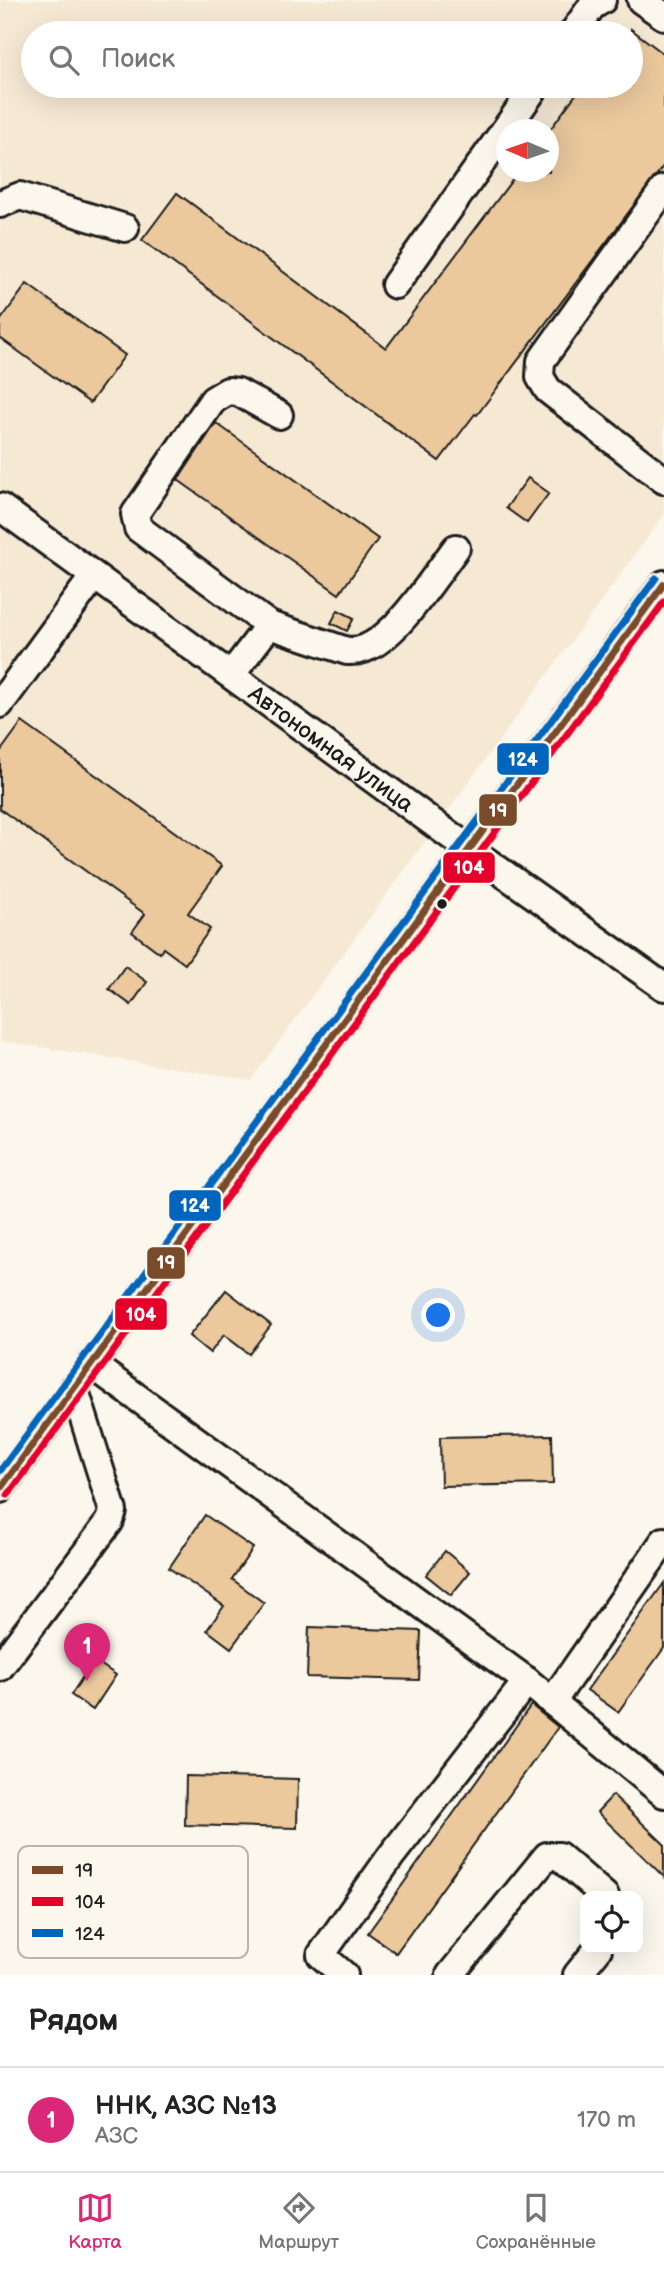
<!DOCTYPE html>
<html lang="ru">
<meta charset="utf-8">
<style>
body{margin:0;font-family:"Balsamiq Sans",sans-serif;background:#f6f6f6;color:#222}
.controls{position:absolute;right:21px;bottom:21px;display:grid;overflow:hidden;border-radius:14px;box-shadow:0 7px 28px #0002}
.controls button{width:63px;height:63px;display:grid;place-items:center;padding:0;border:0;border-bottom:2px solid #e0e0e0;background:#fff;color:#222;font:35px sans-serif}
.compass{position:absolute;left:496px;top:119px;width:63px;height:63px;border-radius:50%;background:#fff;box-shadow:0 7px 28px #0002;rotate:272deg}
.you{position:absolute;left:439px;top:1316px;width:24px;height:24px;margin:-18px;border:5px solid #fff;border-radius:50%;background:#1a73e8;box-shadow:0 0 0 10px #1a73e833}
.badge{display:grid;place-items:center;width:46px;height:46px;border-radius:50%;background:#db2777;color:#fff;font-size:23px;font-weight:700}
.pin{position:absolute;translate:-50% -58px;filter:drop-shadow(0 2px 4px #0008)}
.pin::after{content:'';position:absolute;top:37px;width:24px;height:21px;background:inherit;clip-path:polygon(0 0,100% 0,50% 100%)}
.list{margin:0;padding:0;list-style:none}
h2{display:flex;justify-content:space-between;align-items:center;height:91px;margin:0;padding:0 28px;font-size:30px}
h2 small{font-size:23px;font-weight:400;color:#767676}
.list li{display:grid;grid-template-columns:46px 1fr auto;gap:21px;align-items:center;box-sizing:border-box;height:105px;padding:0 28px;border-top:2px solid #e0e0e0}
.list b{display:block;font-size:26px;white-space:nowrap}
.list p{margin:0;font-size:23px;white-space:nowrap;color:#767676}
.list em{font-size:23px;font-style:normal;color:#767676}
.icon{flex:none;width:38px;height:38px;fill:none;stroke:currentColor;stroke-width:2;stroke-linecap:round;stroke-linejoin:round}
.map{position:relative;flex:none;width:664px;height:1975px;overflow:hidden}
.search{position:absolute;background:#fff;box-shadow:0 7px 28px #0002;left:21px;right:21px;top:21px;height:77px;display:flex;align-items:center;gap:18px;box-sizing:border-box;padding:0 24px;border-radius:38px;color:#767676;font-size:26px}
.sheet{height:196px;background:#fff}
nav{display:flex;justify-content:space-around;align-items:center;box-sizing:border-box;height:98px;border-top:2px solid #e0e0e0;background:#fff;font-size:19px;color:#767676}
nav a{display:grid;justify-items:center;gap:4px}
nav .on{color:#db2777}
.map>svg:first-child{display:block}
.built{fill:#f6e9d4;fill-rule:evenodd}
.building{fill:#ebc99d;stroke:#1c1c1c;stroke-width:2}
.lines{fill:none;stroke-linecap:round;stroke-linejoin:round}
.minor-casing{stroke:#1c1c1c;stroke-width:32}
.minor{stroke:#fbf7ec;stroke-width:26}
.bus-1-casing{stroke:#fbf7ec;stroke-width:12}
.bus-2-casing{stroke:#fbf7ec;stroke-width:12}
.bus-3-casing{stroke:#fbf7ec;stroke-width:12}
.bus-1{stroke:#7a4b2a;stroke-width:7}
.bus-2{stroke:#e4002b;stroke-width:7}
.bus-3{stroke:#0065bd;stroke-width:7}
.bus-dot{fill:#1c1c1c;stroke:#fbf7ec;stroke-width:2.5}
.labels{text-anchor:middle;stroke-width:7;stroke-linejoin:round;paint-order:stroke}
.street-label{font-size:23px;fill:#1c1c1c;stroke:#fbf7ec}
.key{fill:#fbf7ec;stroke:#b8b5ae;stroke-width:2}
.key-label{font-size:19px;fill:#1c1c1c}
.line-badge{stroke:#fbf7ec;stroke-width:2.5}
.badge-label{font-size:19px;text-anchor:middle;font-weight:bold;fill:#fff}
</style>
<div class="map">
<svg width="664" height="1975" viewBox="0 0 664 1975">
<rect width="100%" height="100%" fill="#fbf7ec"/>
<filter id="ink" filterUnits="userSpaceOnUse"><feTurbulence type="fractalNoise" baseFrequency=".0143" numOctaves="2"/><feDisplacementMap in="SourceGraphic" scale="14" xChannelSelector="R" yChannelSelector="G"/><feConvolveMatrix kernelMatrix="1 2 1 2 8 2 1 2 1" color-interpolation-filters="sRGB"/></filter>
<g filter="url(#ink)">
<path class="built" d="M 0,0 L 664,0 L 664,515 L 251,1080 L 0,1041 ZM 33,33 L 631,33 L 631,86 L 33,86 ZM 506,130 L 548,130 L 548,172 L 506,172 Z"/>
<g class="building">
<path d="M 631,29 L 664,54 L 664,165 L 477,415 L 475,414 L 439,461 L 142,240 L 177,193 L 386,348 L 518,172 L 549,172 L 549,131 L 582,86 L 631,86 Z"/>
<path d="M 27,284 L 125,355 L 90,403 L 0,338 L 0,321 Z"/>
<path d="M 216,423 L 378,539 L 339,594 L 178,480 Z"/>
<path d="M 528,478 L 549,493 L 527,523 L 506,508 Z"/>
<path d="M 338,610 L 354,618 L 347,631 L 331,623 Z"/>
<path d="M 22,722 L 222,866 L 188,913 L 210,929 L 185,964 L 163,948 L 160,953 L 132,932 L 145,914 L 0,809 L 0,752 Z"/>
<path d="M 125,966 L 147,982 L 131,1005 L 109,989 Z"/>
<path d="M 226,1290 L 271,1325 L 249,1354 L 224,1335 L 210,1353 L 189,1336 Z"/>
<path d="M 552,1435 L 553,1484 L 441,1486 L 440,1437 Z"/>
<path d="M 205,1515 L 253,1548 L 232,1579 L 264,1603 L 231,1648 L 207,1630 L 224,1606 L 169,1568 Z"/>
<path d="M 445,1551 L 470,1572 L 451,1595 L 426,1575 Z"/>
<path d="M 664,1583 L 664,1648 L 618,1712 L 587,1690 Z"/>
<path d="M 309,1627 L 421,1631 L 419,1680 L 307,1677 Z"/>
<path d="M 94,1660 L 116,1675 L 93,1710 L 71,1695 Z"/>
<path d="M 531,1705 L 558,1727 L 396,1953 L 368,1933 Z"/>
<path d="M 186,1776 L 298,1779 L 297,1828 L 185,1825 Z"/>
<path d="M 613,1795 L 664,1844 L 664,1877 L 597,1812 Z"/>
</g>
<g class="lines">
<defs>
<g id="minor">
<path d="M 641,0 L 664,16"/>
<path d="M 573,33 L 592,6 L 602,0"/>
<path d="M 664,189 L 541,361 L 540,377 L 548,390 L 664,480"/>
<path d="M 0,204 L 20,196 L 125,228"/>
<path d="M 395,285 L 536,86"/>
<path id="s1" d="M 0,507 L 469,849 L 664,987"/>
<path d="M 269,625 L 138,528 L 135,514 L 213,400 L 228,391 L 238,392 L 279,415"/>
<path d="M 231,675 L 269,625 L 347,651 C 355,651 361,651 368,647 C 400,632 434,577 456,548"/>
<path d="M 0,704 L 94,576"/>
<path d="M 91,1364 L 527,1681 L 664,1794"/>
<path d="M 0,1489 L 664,584"/>
<path d="M 0,1667 L 110,1521 L 113,1511 L 74,1387"/>
<path d="M 552,1702 L 664,1541"/>
<path d="M 344,1975 L 321,1955 L 391,1856 L 527,1681"/>
<path d="M 450,1975 L 547,1856 L 559,1856 L 605,1896"/>
<path d="M 577,1975 L 598,1949"/>
</g>
</defs>
<use href="#minor" class="minor-casing"/>
<use href="#minor" class="minor"/>
<defs>
<path id="bus-1" d="M 0,1489 L 664,584"/>
<path id="bus-2" d="M 8,1495 L 664,602"/>
<path id="bus-3" d="M 0,1471 L 656,578"/>
</defs>
<use href="#bus-1" class="bus-1-casing"/>
<use href="#bus-2" class="bus-2-casing"/>
<use href="#bus-3" class="bus-3-casing"/>
<use href="#bus-1" class="bus-1"/>
<use href="#bus-2" class="bus-2"/>
<use href="#bus-3" class="bus-3"/>
</g>
</g>
<circle class="bus-dot" cx="442" cy="904" r="6"/>
<g class="labels">
<g class="street-label">
<text dy="8" stroke="none"><textPath href="#s1" startOffset="410">Автономная улица</textPath></text>
</g>
</g>
<rect x="18" y="1846" width="230" height="112" rx="10" class="key"/>
<rect x="32" y="1866" width="31" height="8" fill="#7a4b2a"/>
<rect x="32" y="1897" width="31" height="9" fill="#e4002b"/>
<rect x="32" y="1929" width="31" height="8" fill="#0065bd"/>
<g class="key-label">
<text x="75" y="1877">19</text>
<text x="75" y="1908">104</text>
<text x="75" y="1940">124</text>
</g>
<g class="line-badge">
<rect x="496" y="742" width="54" height="34" rx="7" fill="#0065bd"/>
<rect x="478" y="793" width="40" height="34" rx="7" fill="#7a4b2a"/>
<rect x="442" y="851" width="54" height="33" rx="7" fill="#e4002b"/>
<rect x="168" y="1189" width="54" height="33" rx="7" fill="#0065bd"/>
<rect x="146" y="1246" width="40" height="34" rx="7" fill="#7a4b2a"/>
<rect x="114" y="1297" width="54" height="34" rx="7" fill="#e4002b"/>
</g>
<g class="badge-label">
<text x="523" y="766">124</text>
<text x="498" y="817">19</text>
<text x="469" y="874">104</text>
<text x="195" y="1212">124</text>
<text x="166" y="1269">19</text>
<text x="141" y="1321">104</text>
</g>
</svg>
<div class="controls">
<button><svg class="icon" aria-label="locate" viewBox="0 0 24 24"><circle cx="12" cy="12" r="6"/><path d="M12 2v4M12 18v4M2 12h4M18 12h4"/></svg></button>
</div>
<svg class="compass" viewBox="-18 -18 36 36"><path d="M0-13l5 13h-10z" fill="#e53935"/><path d="M0 13l5-13h-10z" fill="#767676"/></svg>
<div class="you"></div>
<div class="pin badge" style="left:87px;top:1681px">1</div>
<div class="search"><svg class="icon" aria-label="search" viewBox="0 0 24 24"><circle cx="10" cy="10" r="6"/><path d="M15 15l6 6"/></svg>Поиск</div>
</div>
<section class="sheet">
<h2>Рядом<small></small></h2>
<ul class="list">
<li><span class="badge">1</span><div><b>ННК, АЗС №13</b><p>АЗС</p></div><em>170 m</em></li>
</ul>
</section>
<nav>
<a class="on"><svg class="icon" aria-label="map" viewBox="0 0 24 24"><path d="M3 6l6-2 6 2 6-2v14l-6 2-6-2-6 2zM9 4v14M15 6v14"/></svg>Карта</a>
<a><svg class="icon" aria-label="directions" viewBox="0 0 24 24"><path d="M12 3l9 9-9 9-9-9zM9 14v-3h6M13 9l2 2-2 2"/></svg>Маршрут</a>
<a><svg class="icon" aria-label="saved" viewBox="0 0 24 24"><path d="M7 4h10v16l-5-4-5 4z"/></svg>Сохранённые</a>
</nav>
